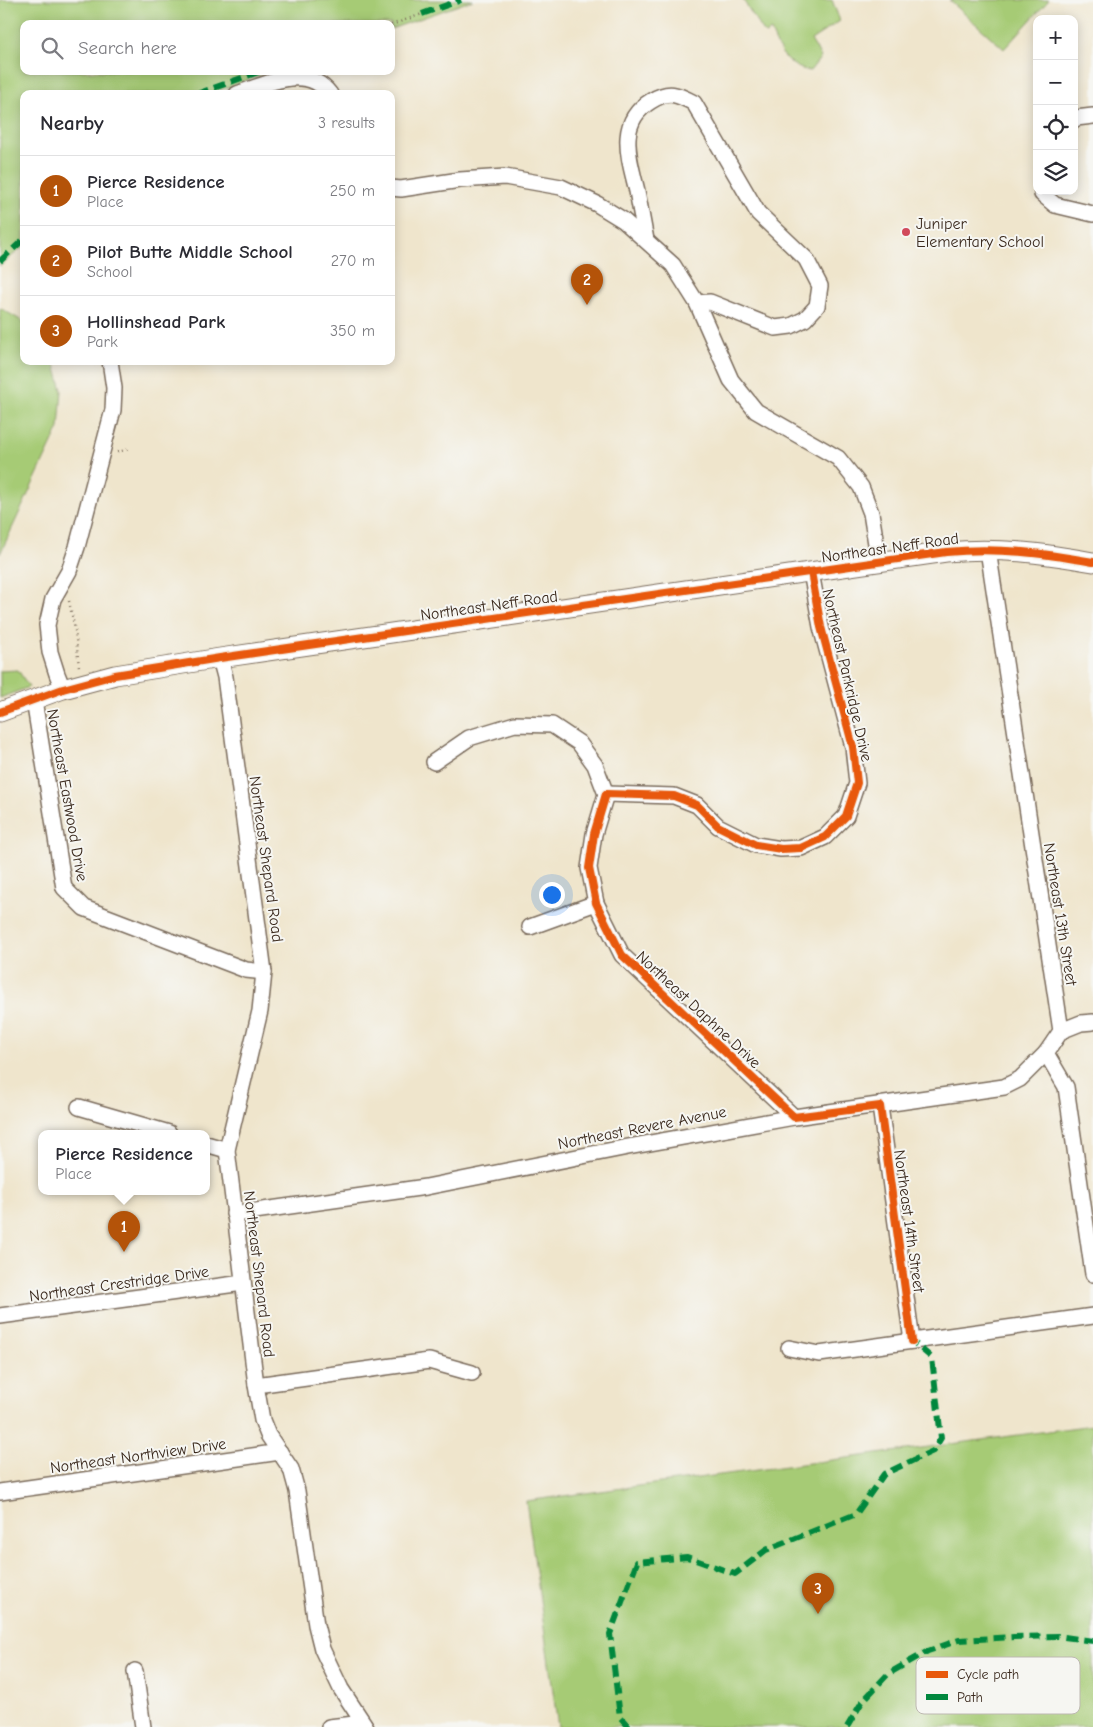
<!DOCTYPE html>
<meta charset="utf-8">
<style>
body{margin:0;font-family:"Comic Neue",sans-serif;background:#f2f2f3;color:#2b2b33}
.controls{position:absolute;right:15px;top:15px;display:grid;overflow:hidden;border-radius:10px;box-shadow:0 2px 12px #0003}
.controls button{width:45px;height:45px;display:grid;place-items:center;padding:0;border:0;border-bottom:1px solid #e1e1e2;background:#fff;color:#2b2b33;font:25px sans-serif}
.you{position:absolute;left:551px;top:894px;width:18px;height:18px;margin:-12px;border:4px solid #fff;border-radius:50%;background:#1a73e8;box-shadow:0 0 0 8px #1a73e833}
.badge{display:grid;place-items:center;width:32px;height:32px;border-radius:50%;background:#b45309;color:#fff;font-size:16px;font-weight:700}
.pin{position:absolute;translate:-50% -41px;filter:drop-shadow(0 1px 2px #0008)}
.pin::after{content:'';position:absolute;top:26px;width:18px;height:15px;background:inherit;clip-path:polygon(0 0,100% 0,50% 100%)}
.popup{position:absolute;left:38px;top:1130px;width:172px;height:65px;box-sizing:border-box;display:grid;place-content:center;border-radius:10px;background:#fff;filter:drop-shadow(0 1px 4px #0005);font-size:16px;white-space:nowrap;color:#7c7c81}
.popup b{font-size:19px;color:#2b2b33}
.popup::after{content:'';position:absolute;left:50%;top:100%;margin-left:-10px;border:10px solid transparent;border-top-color:#fff}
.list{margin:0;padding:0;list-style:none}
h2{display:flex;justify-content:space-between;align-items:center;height:65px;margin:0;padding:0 20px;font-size:21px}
h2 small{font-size:16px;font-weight:400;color:#7c7c81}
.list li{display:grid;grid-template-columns:32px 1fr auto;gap:15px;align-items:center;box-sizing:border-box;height:70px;padding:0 20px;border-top:1px solid #e1e1e2}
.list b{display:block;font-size:19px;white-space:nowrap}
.list p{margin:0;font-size:16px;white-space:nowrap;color:#7c7c81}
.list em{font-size:16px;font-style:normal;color:#7c7c81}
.icon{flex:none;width:28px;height:28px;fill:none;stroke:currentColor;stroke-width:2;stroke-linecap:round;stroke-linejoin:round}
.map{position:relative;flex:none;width:1093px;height:1727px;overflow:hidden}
.search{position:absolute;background:#fff;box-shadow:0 2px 12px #0003;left:20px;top:20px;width:375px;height:55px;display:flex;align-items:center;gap:12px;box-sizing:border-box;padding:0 18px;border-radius:10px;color:#7c7c81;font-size:19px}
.panel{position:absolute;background:#fff;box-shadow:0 2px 12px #0003;left:20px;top:90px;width:375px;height:275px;border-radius:10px}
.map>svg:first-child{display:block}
.green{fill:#a6cb75;stroke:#707a4a}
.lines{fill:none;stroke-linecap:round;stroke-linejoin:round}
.minor-casing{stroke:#7a6b5b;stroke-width:18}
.major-casing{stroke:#7a6b5b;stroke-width:21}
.path{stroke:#7a6b5b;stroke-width:2.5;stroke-dasharray:1 4;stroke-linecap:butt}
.minor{stroke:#fff;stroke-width:15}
.major{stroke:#fff;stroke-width:19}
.quiet{stroke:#00873e;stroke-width:6;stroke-dasharray:12 6;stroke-linecap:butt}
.cycleway-casing{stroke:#f6f6f2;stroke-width:11}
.cycleway{stroke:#e8590c;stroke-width:8}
.poi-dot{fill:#d1495b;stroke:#f6f6f2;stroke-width:2}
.labels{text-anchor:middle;stroke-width:4;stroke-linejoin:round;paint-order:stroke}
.poi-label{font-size:16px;fill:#3b2a1e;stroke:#f6f6f2;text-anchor:start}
.street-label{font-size:16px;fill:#3b2a1e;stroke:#f6f6f2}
.key{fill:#f6f6f2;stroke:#beb9b2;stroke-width:1}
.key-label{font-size:14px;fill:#3b2a1e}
</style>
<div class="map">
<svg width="1093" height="1727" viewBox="0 0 1093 1727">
<rect width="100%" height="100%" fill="#f6f6f2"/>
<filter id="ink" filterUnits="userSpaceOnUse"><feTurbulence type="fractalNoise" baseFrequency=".02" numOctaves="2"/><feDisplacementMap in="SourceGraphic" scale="10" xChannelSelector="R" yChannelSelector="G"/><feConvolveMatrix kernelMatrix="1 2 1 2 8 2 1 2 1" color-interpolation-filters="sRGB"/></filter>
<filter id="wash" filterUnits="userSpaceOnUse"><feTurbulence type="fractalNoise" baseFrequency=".0096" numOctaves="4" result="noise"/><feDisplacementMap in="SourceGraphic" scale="20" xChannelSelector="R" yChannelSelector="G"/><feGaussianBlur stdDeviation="1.12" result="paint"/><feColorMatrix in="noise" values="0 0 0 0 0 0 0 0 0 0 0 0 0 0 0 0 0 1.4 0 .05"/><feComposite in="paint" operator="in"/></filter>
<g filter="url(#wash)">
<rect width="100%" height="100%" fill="#efe5cc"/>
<g class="green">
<path d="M 0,0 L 473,0 L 391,29 L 391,24 L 24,24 L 24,71 L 272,71 L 210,94 L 24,94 L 24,246 L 0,266 Z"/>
<path d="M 743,0 L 832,0 L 840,21 L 811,40 L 821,57 L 810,71 C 787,67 779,51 771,31 L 765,34 Z"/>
<path d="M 949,0 L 1049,0 L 1004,49 Z"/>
<path d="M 0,308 L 24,322 L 24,361 L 54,361 L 62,390 L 59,428 L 0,554 Z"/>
<path d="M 18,670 L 29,687 L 0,698 L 0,671 Z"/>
<path d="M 1093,1425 L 1093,1727 L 558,1727 L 526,1501 Z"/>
</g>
</g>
<g filter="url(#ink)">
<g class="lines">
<defs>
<g id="minor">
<path d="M 237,94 C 265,84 307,63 330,94"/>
<path d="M 1074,120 L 1076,118 L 1093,116"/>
<path d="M 391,188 L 401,189 L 460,180 L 505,177 L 561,187 L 597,204 L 623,220 L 673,265 L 697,303 L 731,380 L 756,411 L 838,458 L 861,487 L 871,513 L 879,562"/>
<path d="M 1042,191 L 1042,194 L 1055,205 L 1093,214"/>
<path d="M 646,240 C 643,224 640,207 637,191 C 629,158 616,122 651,101 C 669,90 677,94 694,103 L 758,213 L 806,259 L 820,286 L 817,306 L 805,319 L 791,326 L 775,328 L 710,302 L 697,303"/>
<path d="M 988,550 L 1061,1031 L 1046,1053 L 1066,1087 L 1093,1274"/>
<path d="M 220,658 L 225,677 L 264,972 L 260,1011 L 227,1150 L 256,1385 L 262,1420 L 268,1435 L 291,1469 L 297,1491 L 316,1625 L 322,1649 L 341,1689 L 366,1727"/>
<path d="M 63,689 L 57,674 L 50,652 L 47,625 L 53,599 L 69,571 L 77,547 L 113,410 L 114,388 L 110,361"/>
<path d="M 34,700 L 64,888 L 84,908 L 246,970 L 264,972"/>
<path d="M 434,762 L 469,738 L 515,724 L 552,725 L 579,743 L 595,765 L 606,794 L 594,834 L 589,868 L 596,903 L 622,955 L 794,1117"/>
<path d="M 606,794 L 674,796 L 697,805 L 718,826 L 756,845 L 781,849 L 801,848 L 825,837 L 846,816 L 857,783 L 853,747 L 821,627 L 811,572"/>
<path d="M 530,927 L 596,903"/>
<path d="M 1061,1031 L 1081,1023 L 1093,1022"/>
<path d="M 880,1106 L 912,1341"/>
<path d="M 79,1107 L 169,1133"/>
<path d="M 206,1144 L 227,1150"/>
<path d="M 234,1214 L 426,1187 L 628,1147 L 794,1117 L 1004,1087 L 1020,1079 L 1046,1053"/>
<path d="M 0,1316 L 243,1283"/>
<path d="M 789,1348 L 819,1354 L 1093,1316"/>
<path d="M 256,1385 L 429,1361 L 472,1373"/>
<path d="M 0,1492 L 280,1452"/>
<path d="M 135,1671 L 143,1727"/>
<path d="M 329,1727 L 363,1723"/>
</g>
<path id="major" d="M 0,712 L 63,689 L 115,675 L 220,658 L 946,552 C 998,547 1042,553 1093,562"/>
</defs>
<use href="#minor" class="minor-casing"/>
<use href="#major" class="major-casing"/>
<g class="path">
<path d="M 391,25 L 422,14"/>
<path d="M 117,452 L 130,449"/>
<path d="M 69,601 L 75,630 L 79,667"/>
</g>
<use href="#minor" class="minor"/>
<use href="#major" class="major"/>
<g class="quiet">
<path d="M 422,14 L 461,0"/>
<path d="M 197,94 L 261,71"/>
<path d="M 0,261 L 24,239"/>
<path d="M 629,1727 L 620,1717 L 610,1634 L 637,1562 L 687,1557 L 735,1574 L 766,1550 L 856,1514 L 884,1474 L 933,1451 L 941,1438 L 932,1358 L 912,1341"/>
<path d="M 847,1727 L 862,1702 L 888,1674 L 928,1651 L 959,1640 L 1014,1637 L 1058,1636 L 1093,1641"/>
</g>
<defs>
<g id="cycleway">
<path d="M 811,572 L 821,627 L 853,747 L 857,783 L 846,816 L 825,837 L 801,848 L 781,849 L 756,845 L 718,826 L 697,805 L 674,796 L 606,794 L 594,834 L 589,868 L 596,903 L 622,955 L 794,1117 L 880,1106 L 912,1341"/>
<path d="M 0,712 L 63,689 L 115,675 L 220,658 L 946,552 C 998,547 1042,553 1093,562"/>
</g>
</defs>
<use href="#cycleway" class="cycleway-casing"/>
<use href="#cycleway" class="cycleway"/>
</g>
</g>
<circle class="poi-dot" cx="906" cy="232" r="5"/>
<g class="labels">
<g class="poi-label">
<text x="916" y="229">Juniper<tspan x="916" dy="18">Elementary School</tspan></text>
</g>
<g class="street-label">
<text transform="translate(890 547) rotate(-8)" y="6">Northeast Neff Road</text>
<text transform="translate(489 605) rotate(-8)" y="6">Northeast Neff Road</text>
<text transform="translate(848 675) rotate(77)" y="6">Northeast Parkridge Drive</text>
<text transform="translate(68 795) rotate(80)" y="6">Northeast Eastwood Drive</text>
<text transform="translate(267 859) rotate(82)" y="6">Northeast Shepard Road</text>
<text transform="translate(1061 914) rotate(81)" y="6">Northeast 13th Street</text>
<text transform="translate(699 1009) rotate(43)" y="6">Northeast Daphne Drive</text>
<text transform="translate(642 1127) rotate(-11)" y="6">Northeast Revere Avenue</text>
<text transform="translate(910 1221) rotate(82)" y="6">Northeast 14th Street</text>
<text transform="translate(260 1274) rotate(83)" y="6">Northeast Shepard Road</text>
<text transform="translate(119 1283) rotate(-8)" y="6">Northeast Crestridge Drive</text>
<text transform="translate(138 1455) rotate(-8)" y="6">Northeast Northview Drive</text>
</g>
</g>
<rect x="916" y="1657" width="164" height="57" rx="8" class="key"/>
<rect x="926" y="1671" width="22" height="7" fill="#e8590c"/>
<rect x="926" y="1694" width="22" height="6" fill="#00873e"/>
<g class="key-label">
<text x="957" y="1679">Cycle path</text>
<text x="957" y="1702">Path</text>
</g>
</svg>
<div class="controls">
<button>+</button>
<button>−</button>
<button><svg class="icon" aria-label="locate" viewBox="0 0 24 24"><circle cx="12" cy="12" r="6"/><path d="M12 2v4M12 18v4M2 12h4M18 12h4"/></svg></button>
<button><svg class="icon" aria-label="layers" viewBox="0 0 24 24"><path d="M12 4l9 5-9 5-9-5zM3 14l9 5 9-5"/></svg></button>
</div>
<div class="you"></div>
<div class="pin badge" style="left:124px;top:1252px">1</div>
<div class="popup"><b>Pierce Residence</b>Place</div>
<div class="pin badge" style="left:587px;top:305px">2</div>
<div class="pin badge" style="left:818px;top:1614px">3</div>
<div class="search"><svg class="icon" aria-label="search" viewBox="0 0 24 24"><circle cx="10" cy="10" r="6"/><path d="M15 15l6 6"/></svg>Search here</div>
<section class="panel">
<h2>Nearby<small>3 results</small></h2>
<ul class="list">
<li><span class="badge">1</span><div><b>Pierce Residence</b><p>Place</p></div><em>250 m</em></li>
<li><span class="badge">2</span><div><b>Pilot Butte Middle School</b><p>School</p></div><em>270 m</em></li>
<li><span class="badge">3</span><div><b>Hollinshead Park</b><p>Park</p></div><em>350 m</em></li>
</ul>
</section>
</div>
